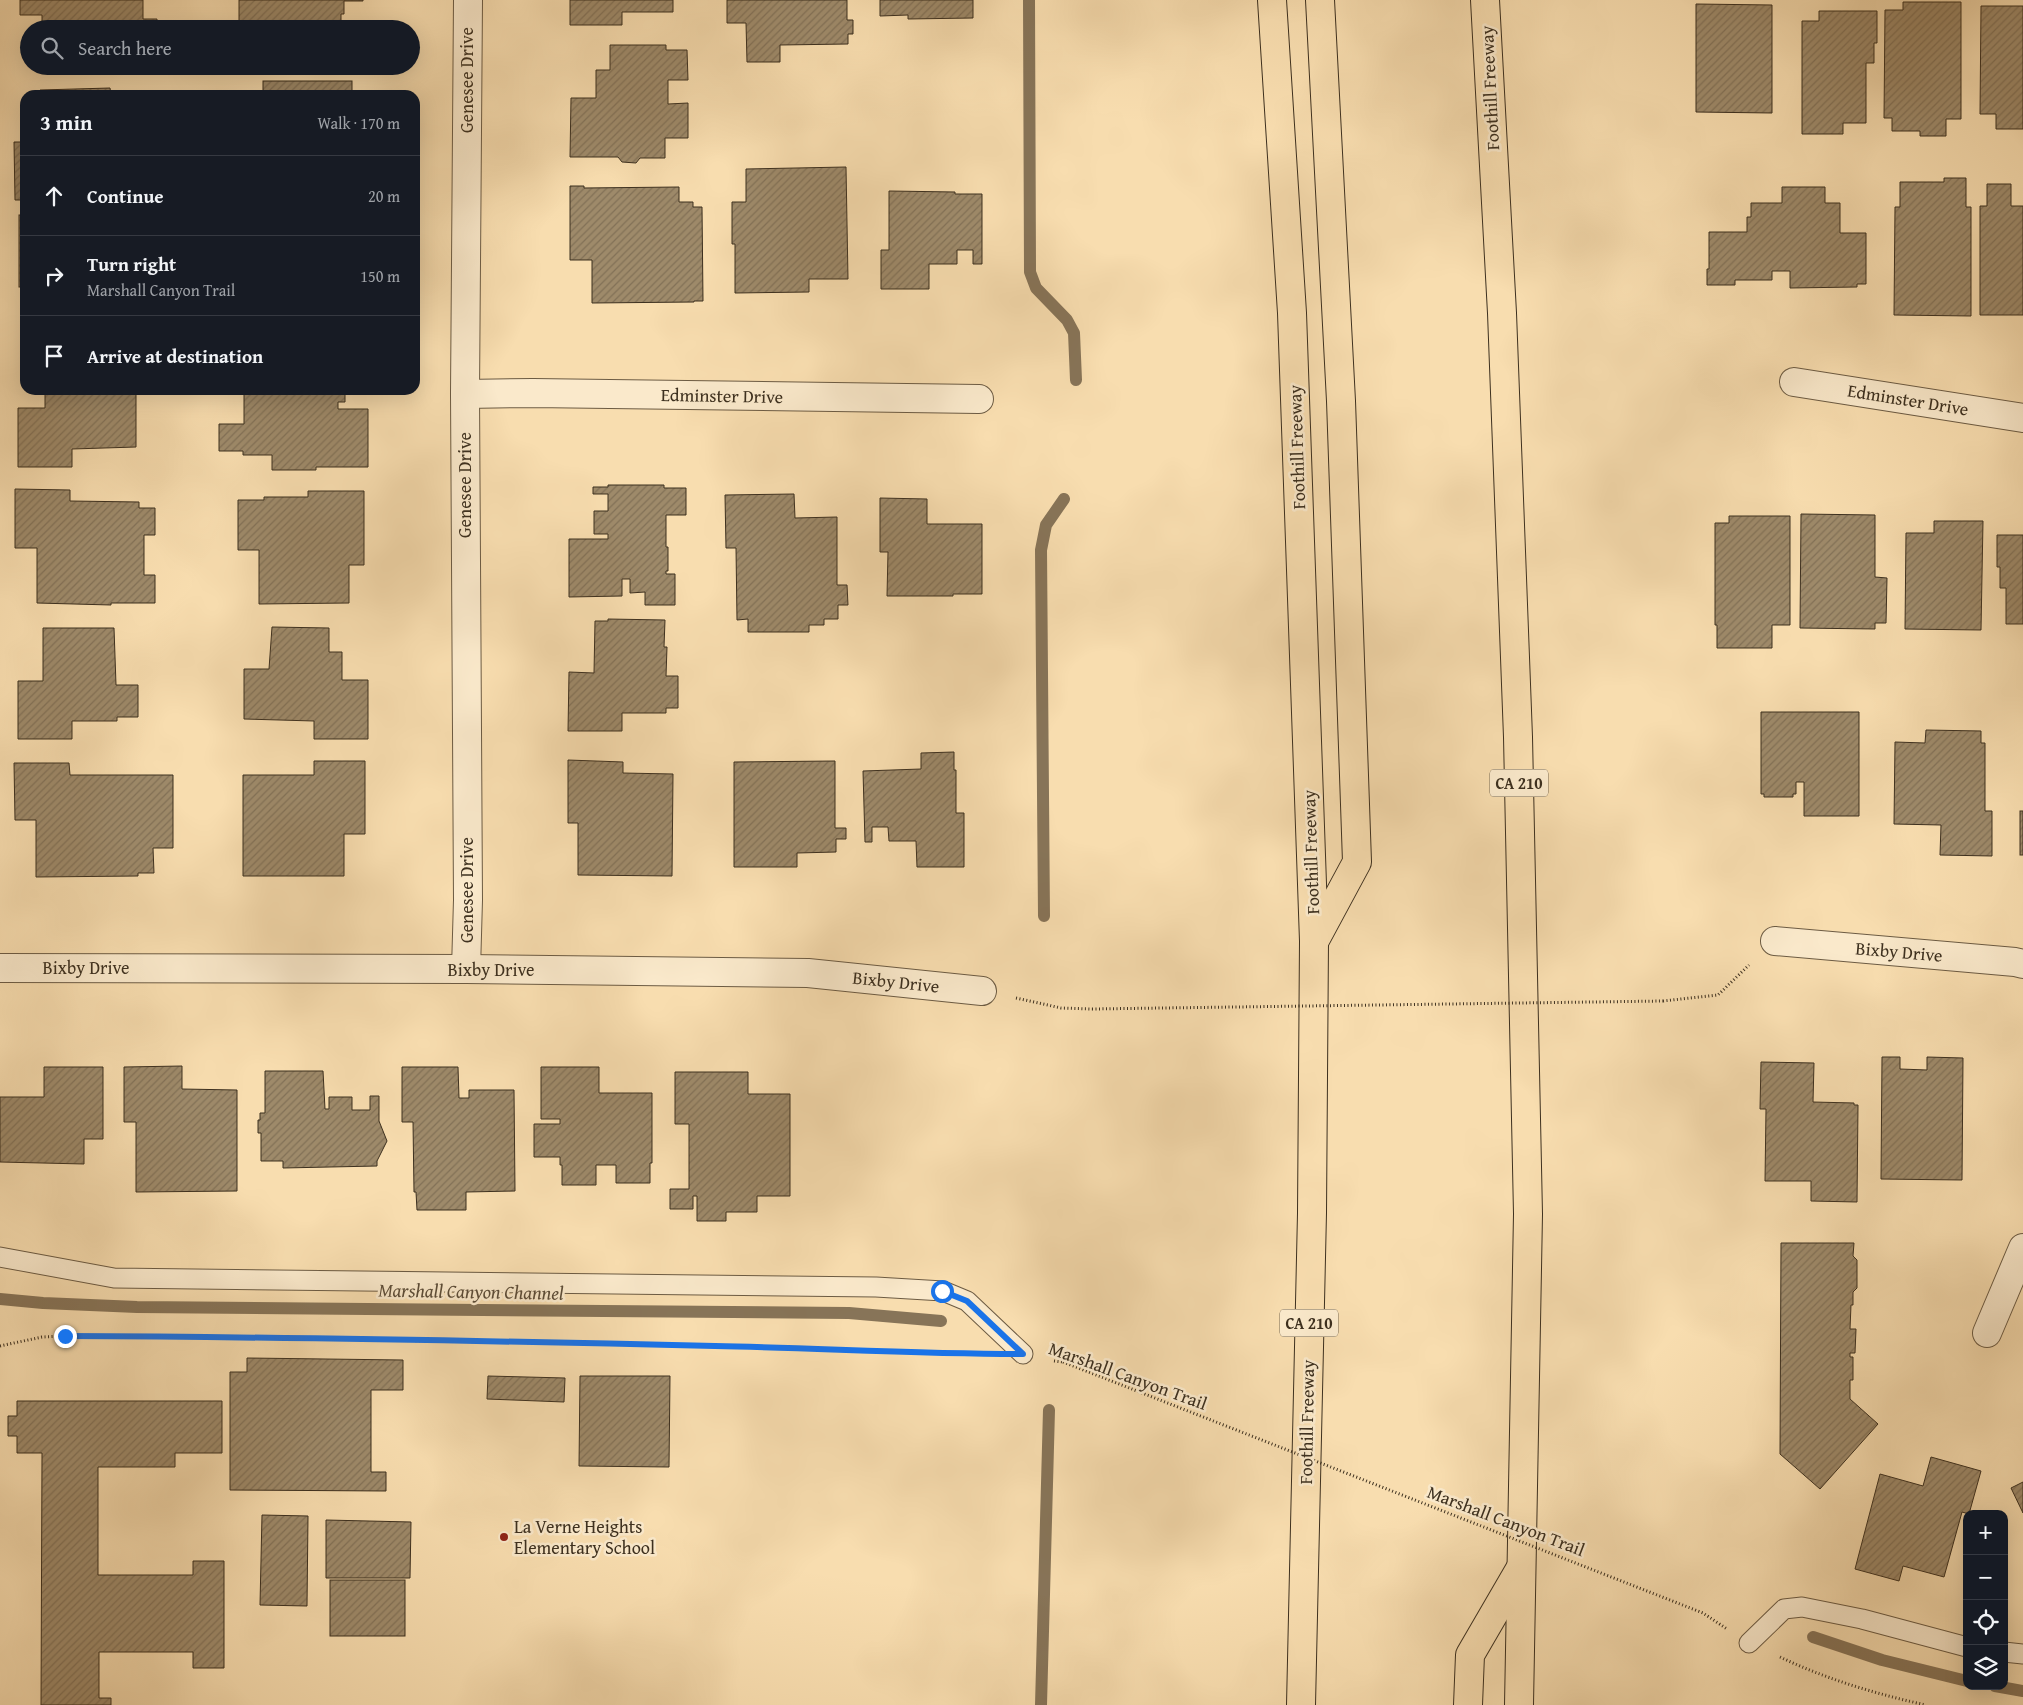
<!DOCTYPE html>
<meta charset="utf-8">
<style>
body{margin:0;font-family:"Gentium Book Plus",serif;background:#20242c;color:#f1f3f6}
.controls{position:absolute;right:15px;bottom:15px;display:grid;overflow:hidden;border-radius:10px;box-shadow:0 5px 20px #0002}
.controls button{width:45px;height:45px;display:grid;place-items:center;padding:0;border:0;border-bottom:1px solid #363941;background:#171b24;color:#f1f3f6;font:25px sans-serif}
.stop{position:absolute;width:15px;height:15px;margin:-11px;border:4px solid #1a73e8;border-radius:50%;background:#fff}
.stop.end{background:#1a73e8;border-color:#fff;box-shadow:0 1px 5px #0008}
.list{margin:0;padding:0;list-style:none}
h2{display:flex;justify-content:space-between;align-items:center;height:65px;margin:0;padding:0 20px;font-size:21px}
h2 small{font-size:16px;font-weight:400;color:#9ea1a6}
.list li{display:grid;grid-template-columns:32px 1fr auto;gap:15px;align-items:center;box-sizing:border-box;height:80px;padding:0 20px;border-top:1px solid #363941}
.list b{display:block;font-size:19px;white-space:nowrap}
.list p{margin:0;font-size:16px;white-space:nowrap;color:#9ea1a6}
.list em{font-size:16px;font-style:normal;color:#9ea1a6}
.icon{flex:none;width:28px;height:28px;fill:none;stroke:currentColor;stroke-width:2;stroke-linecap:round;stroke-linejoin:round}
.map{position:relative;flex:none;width:2023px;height:1705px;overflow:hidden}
.search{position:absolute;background:#171b24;box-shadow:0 5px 20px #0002;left:20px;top:20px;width:400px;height:55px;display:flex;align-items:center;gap:12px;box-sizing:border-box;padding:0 18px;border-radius:28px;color:#9ea1a6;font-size:19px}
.panel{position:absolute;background:#171b24;box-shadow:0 5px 20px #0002;left:20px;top:90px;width:400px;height:305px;border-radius:15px}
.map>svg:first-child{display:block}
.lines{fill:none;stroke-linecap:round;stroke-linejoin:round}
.stream{stroke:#877458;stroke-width:12}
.building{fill:url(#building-hatch);stroke:#3d301f}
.lane-casing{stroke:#6c5b43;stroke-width:21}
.street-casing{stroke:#6c5b43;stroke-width:30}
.highway-casing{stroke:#3d301f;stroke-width:30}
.path{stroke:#3d301f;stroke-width:3;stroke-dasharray:1 2.5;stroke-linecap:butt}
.lane{stroke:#fae9cb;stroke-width:19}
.street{stroke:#fae9cb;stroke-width:28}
.highway{stroke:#f8ddaf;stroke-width:28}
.path-bridge{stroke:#3d301f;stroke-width:3;stroke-dasharray:1 2.5;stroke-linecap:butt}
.route{stroke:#1a73e8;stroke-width:6}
.poi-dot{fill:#8f2418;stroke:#fae9cb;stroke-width:2}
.labels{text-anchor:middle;stroke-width:5;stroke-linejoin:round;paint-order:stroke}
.shield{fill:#fae9cb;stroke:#766853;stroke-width:1}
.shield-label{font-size:16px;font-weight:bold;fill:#3d301f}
.street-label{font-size:18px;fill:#3d301f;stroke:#fae9cb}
.poi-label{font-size:18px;fill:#3d301f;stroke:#fae9cb;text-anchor:start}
.water-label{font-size:19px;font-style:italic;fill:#5c4c37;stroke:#fae9cb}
</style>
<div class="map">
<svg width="2023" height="1705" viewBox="0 0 2023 1705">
<defs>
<pattern id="building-hatch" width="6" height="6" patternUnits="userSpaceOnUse" patternTransform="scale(1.25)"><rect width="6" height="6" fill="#9e8a6a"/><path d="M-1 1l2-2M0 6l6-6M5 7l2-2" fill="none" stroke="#827157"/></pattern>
</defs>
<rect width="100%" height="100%" fill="#f8ddaf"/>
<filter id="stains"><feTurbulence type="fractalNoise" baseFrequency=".004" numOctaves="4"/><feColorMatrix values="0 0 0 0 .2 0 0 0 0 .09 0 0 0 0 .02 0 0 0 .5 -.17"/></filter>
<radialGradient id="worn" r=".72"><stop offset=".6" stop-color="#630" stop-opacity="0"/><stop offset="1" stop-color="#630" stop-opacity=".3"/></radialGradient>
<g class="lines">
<g class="stream">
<path d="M 1029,0 L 1030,272 L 1036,288 L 1067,320 L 1074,333 L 1076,380"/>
<path d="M 1044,916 L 1041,550 L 1046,525 L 1064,499"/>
<path d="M 0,1299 L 43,1303 L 137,1307 L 849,1313 L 941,1321"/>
<path d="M 1813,1637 L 1882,1660 L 1967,1681"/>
<path d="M 1995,1686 L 2023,1691"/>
<path d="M 1041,1705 L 1049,1410"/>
</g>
</g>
<g class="building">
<path d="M 20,0 L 143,0 L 143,19 L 157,19 L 157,29 L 42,29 L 42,15 L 20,15 Z"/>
<path d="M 239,0 L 363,0 L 363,1 L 344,1 L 344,14 L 341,14 L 341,29 L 239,29 Z"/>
<path d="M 570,0 L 673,0 L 673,12 L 622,12 L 622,25 L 570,25 Z"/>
<path d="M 727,0 L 847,0 L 847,20 L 853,20 L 853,34 L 848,34 L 848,44 L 780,45 L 780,62 L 747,62 L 746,23 L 727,23 Z"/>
<path d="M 880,0 L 973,0 L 973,18 L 908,19 L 908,15 L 880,16 Z"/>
<path d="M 1903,2 L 1961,2 L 1961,119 L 1946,119 L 1946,136 L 1920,136 L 1920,131 L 1892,131 L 1892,118 L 1884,118 L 1885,10 L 1903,10 Z"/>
<path d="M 1696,4 L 1772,5 L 1772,113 L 1696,112 Z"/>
<path d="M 1981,6 L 2023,6 L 2023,129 L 1996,129 L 1996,114 L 1980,114 Z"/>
<path d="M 1819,11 L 1877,11 L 1877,43 L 1874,43 L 1874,63 L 1866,63 L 1866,123 L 1843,123 L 1843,134 L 1802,134 L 1802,21 L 1819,21 Z"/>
<path d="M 610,45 L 666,45 L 666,50 L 687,50 L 688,80 L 668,80 L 668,104 L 688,103 L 688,138 L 665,138 L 665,158 L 640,158 L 636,163 L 622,162 L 618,157 L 570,157 L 571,98 L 596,98 L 596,70 L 610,70 Z"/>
<rect x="263" y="81" width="89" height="14"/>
<path d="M 110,88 L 111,95 L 40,95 L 40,90 Z"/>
<path d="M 14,142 L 25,142 L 25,200 L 15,200 Z"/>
<path d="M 846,167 L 848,279 L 809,279 L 809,292 L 735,293 L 735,244 L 732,244 L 732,202 L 746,202 L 746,169 Z"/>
<path d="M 1944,178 L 1966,178 L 1966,207 L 1971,207 L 1971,316 L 1894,315 L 1895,207 L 1900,207 L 1900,182 L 1944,182 Z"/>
<path d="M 1987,184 L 2011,184 L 2011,206 L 2023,206 L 2023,315 L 1980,315 L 1980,206 L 1987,206 Z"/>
<path d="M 570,186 L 584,186 L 584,188 L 679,187 L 679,202 L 693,202 L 693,207 L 702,207 L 703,301 L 694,301 L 694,302 L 592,303 L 592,260 L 570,260 Z"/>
<path d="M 1782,187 L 1825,187 L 1825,203 L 1840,203 L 1840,233 L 1866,233 L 1866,284 L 1857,284 L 1857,287 L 1790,288 L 1790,271 L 1772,271 L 1772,280 L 1735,280 L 1735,285 L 1707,285 L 1707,269 L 1709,269 L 1709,232 L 1747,232 L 1747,217 L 1751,217 L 1751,203 L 1782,203 Z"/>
<path d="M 889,191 L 955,192 L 955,194 L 982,194 L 982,264 L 973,264 L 973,250 L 957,250 L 957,264 L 929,264 L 929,289 L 881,289 L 881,250 L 889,250 Z"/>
<rect x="19" y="215" width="6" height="72"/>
<path d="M 45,390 L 136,390 L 136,447 L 72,449 L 72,467 L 18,467 L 18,408 L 45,408 Z"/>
<path d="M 244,390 L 345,390 L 345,402 L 338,402 L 338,409 L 368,409 L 368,467 L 316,467 L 316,470 L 272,470 L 272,455 L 243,455 L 243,451 L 219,451 L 219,424 L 244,424 Z"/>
<path d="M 608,485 L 664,485 L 664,488 L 686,488 L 686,515 L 666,515 L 666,547 L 668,547 L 668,571 L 666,571 L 666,574 L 675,574 L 675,605 L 645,605 L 645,592 L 630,593 L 630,579 L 622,579 L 622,596 L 569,597 L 569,539 L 608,539 L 608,534 L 594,534 L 594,511 L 608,511 L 608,494 L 593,494 L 593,487 L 608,487 Z"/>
<path d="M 15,489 L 70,490 L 70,501 L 139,502 L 139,508 L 155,508 L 155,535 L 144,535 L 144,575 L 155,575 L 155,603 L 111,603 L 111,605 L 37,603 L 37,548 L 15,548 Z"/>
<path d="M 308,491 L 364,491 L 364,565 L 349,565 L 349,603 L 259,604 L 259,550 L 238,550 L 238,500 L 264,500 L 264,497 L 308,497 Z"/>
<path d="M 794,494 L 795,518 L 837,517 L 837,585 L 847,585 L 848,605 L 838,605 L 838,619 L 824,619 L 824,625 L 809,625 L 809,632 L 748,632 L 748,619 L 737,620 L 736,548 L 726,548 L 725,495 Z"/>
<path d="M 880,498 L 927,499 L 927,524 L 982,524 L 982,594 L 953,594 L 953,596 L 887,596 L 888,552 L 880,552 Z"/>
<path d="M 1801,514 L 1875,515 L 1875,577 L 1887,578 L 1886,623 L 1875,623 L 1875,629 L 1800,628 Z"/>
<path d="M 1729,516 L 1790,516 L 1790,625 L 1772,625 L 1772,648 L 1717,648 L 1717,625 L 1715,625 L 1715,523 L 1729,523 Z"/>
<path d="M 1934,521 L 1983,521 L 1981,630 L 1905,629 L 1906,533 L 1934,533 Z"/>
<path d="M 1997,535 L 2023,535 L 2023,624 L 2006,624 L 2006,588 L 2000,588 L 2000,567 L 1997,567 Z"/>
<path d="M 608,619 L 665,620 L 664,647 L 667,647 L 666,676 L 678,676 L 678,708 L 666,708 L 666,713 L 622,713 L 622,731 L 568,731 L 569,672 L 594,673 L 595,621 L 608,621 Z"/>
<path d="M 272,627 L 329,628 L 329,652 L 342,652 L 342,680 L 368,680 L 368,739 L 314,739 L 314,721 L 244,719 L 244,669 L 269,669 Z"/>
<path d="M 43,628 L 114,628 L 116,685 L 138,685 L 138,717 L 117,717 L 117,721 L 72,721 L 72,739 L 18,739 L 18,681 L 43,681 Z"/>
<path d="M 1761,712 L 1859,712 L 1859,816 L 1804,816 L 1804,782 L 1796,782 L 1796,794 L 1793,794 L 1793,797 L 1764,797 L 1764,794 L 1761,794 Z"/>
<path d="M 1926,730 L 1981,731 L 1981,743 L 1985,743 L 1985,811 L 1992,811 L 1992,856 L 1940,855 L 1941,825 L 1894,824 L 1895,742 L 1925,743 Z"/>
<path d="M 954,752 L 954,770 L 956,770 L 956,813 L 964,813 L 964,867 L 917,867 L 916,841 L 889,841 L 888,827 L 872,827 L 872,842 L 865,842 L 863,771 L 921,769 L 921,753 Z"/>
<path d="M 568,760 L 623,762 L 623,773 L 673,774 L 672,876 L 578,875 L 578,823 L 568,823 Z"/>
<path d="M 314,761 L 365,761 L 365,834 L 344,834 L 344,876 L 243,876 L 243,775 L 314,775 Z"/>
<path d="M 835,761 L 835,828 L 846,828 L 846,839 L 836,839 L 836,852 L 797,853 L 797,867 L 734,867 L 734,762 Z"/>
<path d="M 14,763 L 69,763 L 70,775 L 173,775 L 173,848 L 153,848 L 154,873 L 138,873 L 138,876 L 36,877 L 36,820 L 15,820 Z"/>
<rect x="2020" y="811" width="3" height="44"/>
<path d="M 1882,1057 L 1900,1057 L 1900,1069 L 1927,1070 L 1927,1057 L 1963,1058 L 1962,1180 L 1881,1179 Z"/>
<path d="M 1761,1062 L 1814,1063 L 1813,1102 L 1854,1103 L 1854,1105 L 1858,1105 L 1857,1202 L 1811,1201 L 1811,1181 L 1765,1181 L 1766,1109 L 1760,1109 Z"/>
<path d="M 182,1066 L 182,1089 L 237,1090 L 237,1191 L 136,1192 L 136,1122 L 124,1122 L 124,1067 Z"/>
<path d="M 44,1067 L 103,1067 L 103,1139 L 84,1139 L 84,1164 L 0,1162 L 0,1097 L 44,1097 Z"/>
<path d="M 402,1067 L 458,1067 L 459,1098 L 469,1098 L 469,1090 L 514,1090 L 515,1191 L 466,1192 L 466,1210 L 417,1210 L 416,1192 L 414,1192 L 413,1122 L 402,1122 Z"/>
<path d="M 541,1067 L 599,1067 L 599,1093 L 652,1093 L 652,1163 L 650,1163 L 650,1183 L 616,1183 L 616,1165 L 596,1165 L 596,1185 L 562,1185 L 562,1165 L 560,1165 L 560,1157 L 534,1157 L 534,1124 L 560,1124 L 560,1119 L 541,1119 Z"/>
<path d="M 265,1071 L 323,1071 L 325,1109 L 329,1109 L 329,1097 L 352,1097 L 352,1110 L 370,1110 L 370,1096 L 379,1096 L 379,1121 L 387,1141 L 377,1161 L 377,1166 L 283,1168 L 283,1161 L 261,1161 L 261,1133 L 258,1133 L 258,1120 L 260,1120 L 260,1113 L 265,1113 Z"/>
<path d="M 675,1072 L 748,1072 L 748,1094 L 790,1094 L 790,1196 L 757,1196 L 757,1212 L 726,1212 L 726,1221 L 697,1221 L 697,1196 L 693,1196 L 693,1209 L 670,1209 L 670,1189 L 689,1189 L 689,1124 L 675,1124 Z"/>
<path d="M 1781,1243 L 1854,1243 L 1853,1256 L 1857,1260 L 1857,1288 L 1853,1292 L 1853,1305 L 1851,1305 L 1850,1329 L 1856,1329 L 1855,1353 L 1850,1353 L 1850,1357 L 1853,1357 L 1853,1380 L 1850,1380 L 1850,1399 L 1878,1424 L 1820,1489 L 1780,1454 Z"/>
<path d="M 247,1358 L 403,1360 L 403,1390 L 371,1390 L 371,1472 L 386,1472 L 386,1491 L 230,1490 L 230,1372 L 247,1372 Z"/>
<path d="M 488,1376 L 565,1378 L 564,1402 L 487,1399 Z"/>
<path d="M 580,1376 L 670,1376 L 669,1467 L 579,1466 Z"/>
<path d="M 17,1401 L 222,1401 L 222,1453 L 175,1453 L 175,1467 L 98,1467 L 98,1575 L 193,1575 L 193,1561 L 224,1561 L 224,1668 L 193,1668 L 193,1652 L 99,1652 L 99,1698 L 111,1698 L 111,1705 L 41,1705 L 42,1453 L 17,1453 L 17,1436 L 8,1436 L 8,1416 L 17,1416 Z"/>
<path d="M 1931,1457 L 1981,1471 L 1969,1514 L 1962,1512 L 1944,1577 L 1903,1566 L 1899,1581 L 1855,1569 L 1880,1474 L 1923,1486 Z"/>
<path d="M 2023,1482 L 2023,1513 L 2011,1488 Z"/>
<path d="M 262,1515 L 308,1516 L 307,1606 L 260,1605 Z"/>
<path d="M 326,1520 L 411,1522 L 410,1578 L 326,1578 Z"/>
<rect x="330" y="1580" width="75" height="56"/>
</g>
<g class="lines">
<defs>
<g id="lane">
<path d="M 0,1257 L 114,1278 L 876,1287 L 943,1291 L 967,1301 L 1023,1354"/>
<path d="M 1749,1643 L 1784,1609 L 1802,1607 L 1862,1619 L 1967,1647"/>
<path d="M 2004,1652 L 2023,1654"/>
</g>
<g id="street">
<path d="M 1794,382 L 2023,418"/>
<path d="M 465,394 L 533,393 L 979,399"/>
<path d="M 1775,941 L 2015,962 L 2023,964"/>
<path d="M 0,968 L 466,969 L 808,973 L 982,991"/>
<path d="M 466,969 L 468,900 L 465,394 L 468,0"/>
<path d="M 1987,1333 L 2023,1248"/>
</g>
<g id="highway">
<path d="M 1272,0 L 1292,313 L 1314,941 L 1312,1213 L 1301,1705"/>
<path d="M 1485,0 L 1502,313 L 1518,737 L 1528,1214 L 1519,1705"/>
<path d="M 1315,940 L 1357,862 L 1341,401 L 1320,0"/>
<path d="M 1468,1705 L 1470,1655 L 1520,1569"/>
</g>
</defs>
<use href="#lane" class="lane-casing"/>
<use href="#street" class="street-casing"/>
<use href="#highway" class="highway-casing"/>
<g class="path">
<path d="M 1016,998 L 1061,1008 L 1092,1009"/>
<path d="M 1663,1001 L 1718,995 L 1749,965"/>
<path d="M 0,1346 L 42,1337 L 65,1336 L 210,1337 L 714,1346 L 976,1354"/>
<path d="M 1054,1361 L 1063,1362"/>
<path d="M 1780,1657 C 1826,1679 1876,1694 1926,1705"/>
</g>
<use href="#lane" class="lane"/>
<use href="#street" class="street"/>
<use href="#highway" class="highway"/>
<g class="path-bridge">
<path d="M 1092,1009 L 1663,1001"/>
<path d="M 1063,1362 L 1703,1613 L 1727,1629"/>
</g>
</g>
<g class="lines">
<path class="route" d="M 65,1336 C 282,1337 499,1341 715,1346 C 818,1348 921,1354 1023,1354 L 967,1301 L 942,1291"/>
</g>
<circle class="poi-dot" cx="504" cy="1537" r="5"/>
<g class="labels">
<g class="shield">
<rect x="1490" y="769.5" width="58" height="27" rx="4"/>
<rect x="1280" y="1309.5" width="58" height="27" rx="4"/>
</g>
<g class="shield-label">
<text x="1519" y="789">CA 210</text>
<text x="1309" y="1329">CA 210</text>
</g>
<g class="street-label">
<text transform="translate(467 80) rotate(-90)" y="6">Genesee Drive</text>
<text transform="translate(1490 88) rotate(-93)" y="6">Foothill Freeway</text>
<text transform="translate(722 396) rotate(1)" y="6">Edminster Drive</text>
<text transform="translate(1908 400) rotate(9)" y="6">Edminster Drive</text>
<text transform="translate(1297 447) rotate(-92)" y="6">Foothill Freeway</text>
<text transform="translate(465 485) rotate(-90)" y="6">Genesee Drive</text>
<text transform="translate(1311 852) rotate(-92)" y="6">Foothill Freeway</text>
<text transform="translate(467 890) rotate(-90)" y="6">Genesee Drive</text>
<text transform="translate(1899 952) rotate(5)" y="6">Bixby Drive</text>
<text x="86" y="974">Bixby Drive</text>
<text x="491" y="976">Bixby Drive</text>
<text transform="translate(896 982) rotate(6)" y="6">Bixby Drive</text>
<text transform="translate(1128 1376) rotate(20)" y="6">Marshall Canyon Trail</text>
<text transform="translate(1307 1422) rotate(-89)" y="6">Foothill Freeway</text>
<text transform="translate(1506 1521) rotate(21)" y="6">Marshall Canyon Trail</text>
</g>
<g class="poi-label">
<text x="514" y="1533">La Verne Heights<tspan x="514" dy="21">Elementary School</tspan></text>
</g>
<g class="water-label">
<text transform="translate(471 1291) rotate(1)" y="7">Marshall Canyon Channel</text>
</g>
</g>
<rect width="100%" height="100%" filter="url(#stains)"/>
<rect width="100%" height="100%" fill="url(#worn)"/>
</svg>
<div class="controls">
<button>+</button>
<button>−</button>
<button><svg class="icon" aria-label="locate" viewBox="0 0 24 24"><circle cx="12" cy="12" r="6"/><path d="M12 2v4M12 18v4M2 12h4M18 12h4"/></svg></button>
<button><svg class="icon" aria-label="layers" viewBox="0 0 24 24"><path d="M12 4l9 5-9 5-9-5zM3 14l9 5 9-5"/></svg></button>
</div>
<div class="stop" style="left:942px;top:1291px"></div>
<div class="stop end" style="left:65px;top:1336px"></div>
<div class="search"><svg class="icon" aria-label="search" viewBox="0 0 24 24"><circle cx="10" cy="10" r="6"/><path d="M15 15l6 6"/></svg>Search here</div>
<section class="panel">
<h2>3 min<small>Walk · 170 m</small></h2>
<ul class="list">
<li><svg class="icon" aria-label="ahead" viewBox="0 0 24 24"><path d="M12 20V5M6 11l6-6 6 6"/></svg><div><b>Continue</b></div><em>20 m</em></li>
<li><svg class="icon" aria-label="right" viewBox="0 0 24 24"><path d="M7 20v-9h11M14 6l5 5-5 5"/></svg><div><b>Turn right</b><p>Marshall Canyon Trail</p></div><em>150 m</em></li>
<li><svg class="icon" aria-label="arrive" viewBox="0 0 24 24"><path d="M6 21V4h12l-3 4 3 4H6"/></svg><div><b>Arrive at destination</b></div></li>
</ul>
</section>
</div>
